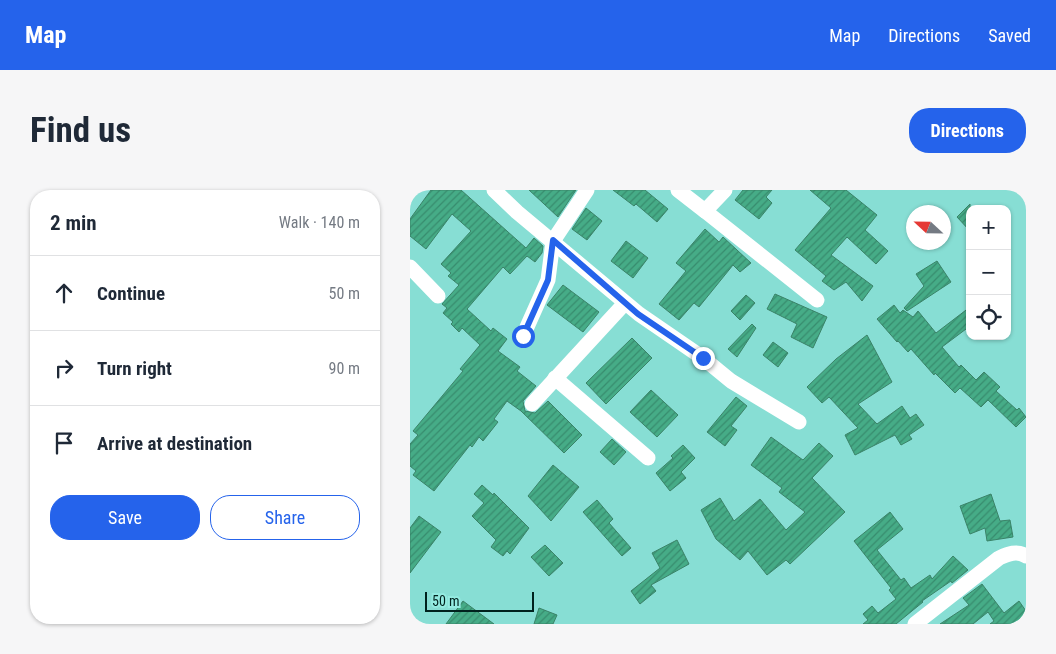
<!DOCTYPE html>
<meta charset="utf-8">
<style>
body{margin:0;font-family:"Roboto Condensed",sans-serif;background:#f6f6f7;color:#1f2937}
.controls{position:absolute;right:15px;top:15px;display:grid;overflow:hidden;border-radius:10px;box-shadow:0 1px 4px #0004}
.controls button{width:45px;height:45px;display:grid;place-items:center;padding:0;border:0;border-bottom:1px solid #e0e1e3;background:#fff;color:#1f2937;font:25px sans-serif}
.compass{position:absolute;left:496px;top:15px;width:45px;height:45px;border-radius:50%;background:#fff;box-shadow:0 1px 4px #0004;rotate:292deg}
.scale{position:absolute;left:15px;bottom:12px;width:109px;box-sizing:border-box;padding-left:5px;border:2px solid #00221e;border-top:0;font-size:14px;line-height:18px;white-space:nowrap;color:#00221e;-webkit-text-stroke:4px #94ebe1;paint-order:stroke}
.stop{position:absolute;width:15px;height:15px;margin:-11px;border:4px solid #2563eb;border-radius:50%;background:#fff}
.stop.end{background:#2563eb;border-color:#fff;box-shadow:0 1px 5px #0008}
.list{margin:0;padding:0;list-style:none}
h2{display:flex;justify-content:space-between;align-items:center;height:65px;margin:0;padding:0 20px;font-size:21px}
h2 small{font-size:16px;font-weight:400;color:#747a83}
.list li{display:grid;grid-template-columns:32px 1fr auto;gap:15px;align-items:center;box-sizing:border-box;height:75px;padding:0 20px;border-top:1px solid #e0e1e3}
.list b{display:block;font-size:19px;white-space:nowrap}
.list em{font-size:16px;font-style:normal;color:#747a83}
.actions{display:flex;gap:10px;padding:15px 20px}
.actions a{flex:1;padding:11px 0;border:1px solid #2563eb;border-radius:20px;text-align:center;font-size:18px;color:#2563eb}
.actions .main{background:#2563eb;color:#fff}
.icon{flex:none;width:28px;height:28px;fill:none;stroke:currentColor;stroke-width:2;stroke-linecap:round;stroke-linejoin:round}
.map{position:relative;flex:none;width:616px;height:434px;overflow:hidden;border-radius:20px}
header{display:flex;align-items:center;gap:30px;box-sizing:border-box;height:70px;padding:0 25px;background:#2563eb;color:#fff}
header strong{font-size:24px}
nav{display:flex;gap:28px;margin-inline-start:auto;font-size:18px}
.intro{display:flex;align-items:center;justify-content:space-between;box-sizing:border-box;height:120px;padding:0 30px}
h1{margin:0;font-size:35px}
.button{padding:12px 22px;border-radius:20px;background:#2563eb;color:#fff;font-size:18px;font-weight:700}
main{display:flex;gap:30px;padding:0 30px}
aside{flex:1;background:#fff;border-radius:20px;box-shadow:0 1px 4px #0004}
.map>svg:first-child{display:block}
.building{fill:url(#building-hatch);stroke:#3a8368}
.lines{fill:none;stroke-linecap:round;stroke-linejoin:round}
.street{stroke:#fff;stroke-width:15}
.route{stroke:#2563eb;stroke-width:6}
</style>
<header>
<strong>Map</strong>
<nav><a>Map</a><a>Directions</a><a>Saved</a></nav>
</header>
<div class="intro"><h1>Find us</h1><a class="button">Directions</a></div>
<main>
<aside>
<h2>2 min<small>Walk · 140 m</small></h2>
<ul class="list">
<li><svg class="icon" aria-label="ahead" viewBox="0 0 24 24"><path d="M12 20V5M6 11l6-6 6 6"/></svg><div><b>Continue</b></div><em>50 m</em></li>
<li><svg class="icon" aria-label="right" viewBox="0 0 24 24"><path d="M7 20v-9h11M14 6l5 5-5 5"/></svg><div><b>Turn right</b></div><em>90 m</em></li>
<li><svg class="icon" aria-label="arrive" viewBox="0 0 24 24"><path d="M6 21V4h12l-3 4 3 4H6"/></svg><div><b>Arrive at destination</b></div></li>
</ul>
<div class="actions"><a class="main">Save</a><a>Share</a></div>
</aside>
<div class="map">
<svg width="616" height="434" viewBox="0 0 616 434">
<defs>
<pattern id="building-hatch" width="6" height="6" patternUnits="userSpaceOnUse" patternTransform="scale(1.25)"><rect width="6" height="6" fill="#46ac87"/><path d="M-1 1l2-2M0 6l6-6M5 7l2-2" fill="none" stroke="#388c6e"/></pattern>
</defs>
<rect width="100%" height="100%" fill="#87ded4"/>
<g class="building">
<path d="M 21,0 L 51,0 L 116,58 L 124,48 L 133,56 L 132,63 L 125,72 L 117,66 L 100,84 L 93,77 L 57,119 L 81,141 L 83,138 L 97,149 L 88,161 L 110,177 L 107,181 L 126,196 L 113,211 L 115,221 L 125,223 L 138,211 L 172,245 L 154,263 L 111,221 L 97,211 L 84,229 L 88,232 L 73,251 L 69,247 L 62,257 L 60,255 L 24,301 L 3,285 L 6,281 L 0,276 L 0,254 L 8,245 L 3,241 L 53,181 L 50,179 L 70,155 L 52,138 L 49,142 L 41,134 L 43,132 L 33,123 L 37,118 L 32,114 L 49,95 L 38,86 L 41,83 L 31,74 L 61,41 L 42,24 L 16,59 L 0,46 L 0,29 Z"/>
<path d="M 119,0 L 166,0 L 148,27 Z"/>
<path d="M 203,0 L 235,0 L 258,19 L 247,32 L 226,14 L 224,16 Z"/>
<path d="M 333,0 L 362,0 L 356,7 L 362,13 L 349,29 L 325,10 Z"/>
<path d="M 400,0 L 436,0 L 467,25 L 455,40 L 478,61 L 466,74 L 437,47 L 421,65 L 463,96 L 452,111 L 436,92 L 424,100 L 412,91 L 416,86 L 385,60 L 421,18 Z"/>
<path d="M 560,14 L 560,41 L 547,27 Z"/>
<path d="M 176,18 L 192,31 L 177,50 L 162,39 Z"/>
<path d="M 295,39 L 309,52 L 313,47 L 341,73 L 330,82 L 323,75 L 289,117 L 284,113 L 269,130 L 249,114 L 276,81 L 266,73 Z"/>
<path d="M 216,51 L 238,68 L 223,88 L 201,71 Z"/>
<path d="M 527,71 L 541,92 L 497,121 L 494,118 L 514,96 L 506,84 Z"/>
<path d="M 153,95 L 189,122 L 173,142 L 137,115 Z"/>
<path d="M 365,104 L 417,127 L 403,158 L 381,147 L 387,134 L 357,119 Z"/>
<path d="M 336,105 L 345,113 L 330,130 L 321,121 Z"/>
<path d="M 484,115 L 490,123 L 493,120 L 503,127 L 508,121 L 526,143 L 560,117 L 560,136 L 532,157 L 549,177 L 551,175 L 566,190 L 574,182 L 590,197 L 586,201 L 607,220 L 609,218 L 616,227 L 606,237 L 578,210 L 571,217 L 550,198 L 545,203 L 525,183 L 524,185 L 501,159 L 498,162 L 488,151 L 487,152 L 467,129 Z"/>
<path d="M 342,134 L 346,138 L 327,167 L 318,159 Z"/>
<path d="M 457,145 L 482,192 L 448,214 L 467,234 L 492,216 L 500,228 L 506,224 L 514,235 L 499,245 L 502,249 L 491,255 L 485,245 L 445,265 L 435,245 L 448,238 L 419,207 L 412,213 L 397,197 L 426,169 Z"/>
<path d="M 222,148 L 242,168 L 196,214 L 176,193 Z"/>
<path d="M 363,152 L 378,163 L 368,177 L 353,165 Z"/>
<path d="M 241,200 L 268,225 L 247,247 L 220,222 Z"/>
<path d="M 326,207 L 337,216 L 321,236 L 327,240 L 315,256 L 297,242 Z"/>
<path d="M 361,247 L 393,270 L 409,253 L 423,266 L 402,288 L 435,322 L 380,374 L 376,370 L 357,385 L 338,361 L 330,370 L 306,349 L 291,320 L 310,308 L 324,331 L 350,309 L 376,340 L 395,322 L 369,302 L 372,298 L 341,275 Z"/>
<path d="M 202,249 L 216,262 L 204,275 L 190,262 Z"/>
<path d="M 273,255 L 285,268 L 271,282 L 276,288 L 260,301 L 246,283 L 263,268 L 261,266 Z"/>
<path d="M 143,275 L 169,297 L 141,331 L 118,306 Z"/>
<path d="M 72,295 L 83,305 L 84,303 L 119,338 L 100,364 L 97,361 L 93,366 L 81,357 L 86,350 L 62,326 L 74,313 L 64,304 Z"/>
<path d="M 581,304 L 590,331 L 600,330 L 603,347 L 577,351 L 575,338 L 560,344 L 550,316 Z"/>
<path d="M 187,310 L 203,329 L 199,333 L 221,358 L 212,366 L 173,322 Z"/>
<path d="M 480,322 L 493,339 L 467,360 L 491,390 L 494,388 L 501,398 L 520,385 L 522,389 L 543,366 L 558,380 L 542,393 L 541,391 L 512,411 L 513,412 L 486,434 L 453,434 L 458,430 L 453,424 L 462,416 L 468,423 L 486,409 L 479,400 L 481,398 L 444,351 Z"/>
<path d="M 9,326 L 31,342 L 0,383 L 0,338 Z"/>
<path d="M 267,350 L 279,374 L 241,395 L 246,401 L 230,414 L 221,401 L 250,378 L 242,363 Z"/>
<path d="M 135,355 L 153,373 L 139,386 L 121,367 Z"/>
<path d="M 572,394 L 594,423 L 609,411 L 616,421 L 616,434 L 580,434 L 584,431 L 578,422 L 563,434 L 530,434 L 559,415 L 553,408 Z"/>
<path d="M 53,411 L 84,434 L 36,434 Z"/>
<path d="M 129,418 L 147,425 L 143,434 L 124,434 Z"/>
</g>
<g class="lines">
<g class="street">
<path d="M 84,0 L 107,22 L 229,124 L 293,168 L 321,191 L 389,232"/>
<path d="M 268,0 L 295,21 L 315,0"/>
<path d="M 295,21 L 407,110"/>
<path d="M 0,77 L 28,106"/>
<path d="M 113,146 L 138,90 L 143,51 L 177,0"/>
<path d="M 145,188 L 238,268"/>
<path d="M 122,214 L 215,113"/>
<path d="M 505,434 L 589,368 C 598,364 607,360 616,366"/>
</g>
</g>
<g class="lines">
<path class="route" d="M 113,146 L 138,90 L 143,50 L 228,124 L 293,168"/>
</g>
</svg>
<div class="controls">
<button>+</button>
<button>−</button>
<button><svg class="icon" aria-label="locate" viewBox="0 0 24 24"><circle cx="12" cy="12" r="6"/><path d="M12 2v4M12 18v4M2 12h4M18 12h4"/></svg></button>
</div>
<svg class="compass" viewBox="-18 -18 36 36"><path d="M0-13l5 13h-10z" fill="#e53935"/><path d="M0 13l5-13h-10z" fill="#747a83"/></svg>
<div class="scale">50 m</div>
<div class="stop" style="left:113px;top:146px"></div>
<div class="stop end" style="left:293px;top:168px"></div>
</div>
</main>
